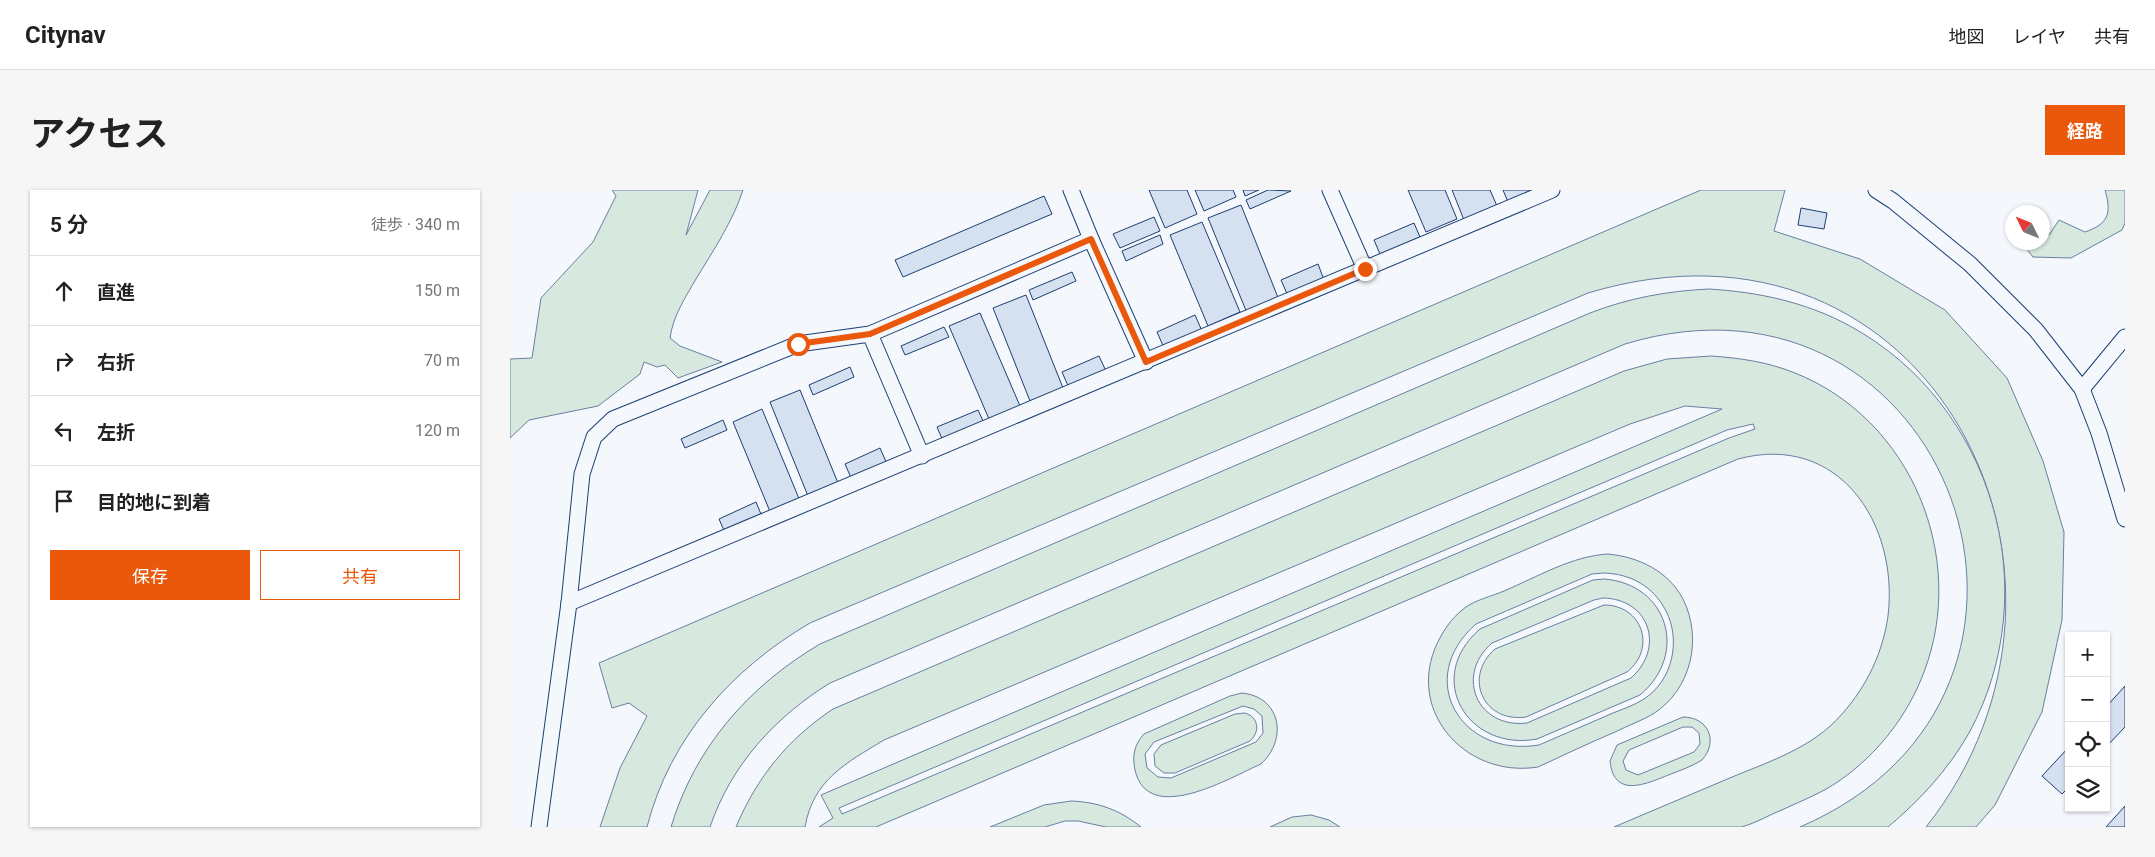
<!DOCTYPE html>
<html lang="ja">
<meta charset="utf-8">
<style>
body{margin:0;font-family:Roboto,"Noto Sans JP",sans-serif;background:#f6f6f6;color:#222}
.controls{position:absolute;right:15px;bottom:15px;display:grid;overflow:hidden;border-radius:0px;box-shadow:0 1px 4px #0004}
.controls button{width:45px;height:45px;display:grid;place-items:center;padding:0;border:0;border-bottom:1px solid #e0e0e0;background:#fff;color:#222;font:25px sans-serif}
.compass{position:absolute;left:1495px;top:15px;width:45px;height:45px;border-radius:50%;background:#fff;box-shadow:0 1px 4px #0004;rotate:313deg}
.stop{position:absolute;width:15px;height:15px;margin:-11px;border:4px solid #ea580c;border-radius:50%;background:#fff}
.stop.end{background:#ea580c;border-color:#fff;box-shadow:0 1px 5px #0008}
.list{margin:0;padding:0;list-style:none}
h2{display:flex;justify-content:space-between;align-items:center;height:65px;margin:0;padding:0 20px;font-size:21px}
h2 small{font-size:16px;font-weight:400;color:#767676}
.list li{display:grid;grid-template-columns:32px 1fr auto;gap:15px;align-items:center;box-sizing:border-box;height:70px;padding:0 20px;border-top:1px solid #e0e0e0}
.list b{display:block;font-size:19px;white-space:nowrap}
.list em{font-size:16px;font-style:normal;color:#767676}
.actions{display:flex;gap:10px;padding:15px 20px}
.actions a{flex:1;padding:11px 0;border:1px solid #ea580c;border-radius:0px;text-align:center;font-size:18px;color:#ea580c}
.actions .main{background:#ea580c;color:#fff}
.icon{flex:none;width:28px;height:28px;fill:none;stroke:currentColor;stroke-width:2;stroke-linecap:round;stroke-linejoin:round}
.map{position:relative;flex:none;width:1615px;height:637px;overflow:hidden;border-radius:0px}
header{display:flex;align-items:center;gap:30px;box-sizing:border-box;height:70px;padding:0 25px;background:#fff;border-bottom:1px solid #e0e0e0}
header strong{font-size:24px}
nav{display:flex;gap:28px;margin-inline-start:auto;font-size:18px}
.intro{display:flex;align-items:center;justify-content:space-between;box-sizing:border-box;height:120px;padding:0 30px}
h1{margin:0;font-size:35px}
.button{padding:12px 22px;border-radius:0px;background:#ea580c;color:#fff;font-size:18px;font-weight:700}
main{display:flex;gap:30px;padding:0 30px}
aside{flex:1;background:#fff;border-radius:0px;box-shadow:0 1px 4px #0004}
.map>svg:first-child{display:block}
.green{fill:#d7e8df;stroke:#687fa3;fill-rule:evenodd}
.building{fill:#d5e0f0;stroke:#1d3f73}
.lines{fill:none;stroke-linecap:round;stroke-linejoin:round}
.minor-casing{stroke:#1d3f73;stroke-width:17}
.minor{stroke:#f4f7fb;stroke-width:15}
.route{stroke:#ea580c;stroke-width:6}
</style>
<header>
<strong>Citynav</strong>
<nav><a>地図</a><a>レイヤ</a><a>共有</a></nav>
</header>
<div class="intro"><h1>アクセス</h1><a class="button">経路</a></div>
<main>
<aside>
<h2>5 分<small>徒歩 · 340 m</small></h2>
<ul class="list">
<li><svg class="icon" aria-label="ahead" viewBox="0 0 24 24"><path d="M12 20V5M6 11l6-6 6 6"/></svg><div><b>直進</b></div><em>150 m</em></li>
<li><svg class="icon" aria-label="right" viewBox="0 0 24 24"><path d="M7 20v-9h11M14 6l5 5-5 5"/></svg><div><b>右折</b></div><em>70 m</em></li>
<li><svg class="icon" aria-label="left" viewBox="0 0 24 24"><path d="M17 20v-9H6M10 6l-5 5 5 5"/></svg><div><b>左折</b></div><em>120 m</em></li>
<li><svg class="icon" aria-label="arrive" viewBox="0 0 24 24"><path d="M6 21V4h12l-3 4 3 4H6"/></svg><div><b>目的地に到着</b></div></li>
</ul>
<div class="actions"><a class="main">保存</a><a>共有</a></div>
</aside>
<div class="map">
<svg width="1615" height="637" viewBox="0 0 1615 637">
<rect width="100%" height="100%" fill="#f4f7fb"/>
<g class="green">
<path d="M 102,0 L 188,0 L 176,45 L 200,0 L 233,0 C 223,31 203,61 186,89 C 175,108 163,126 160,148 L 170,156 L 212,172 L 168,188 L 155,175 L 147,177 L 134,172 L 130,184 L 88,216 L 19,230 L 0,248 L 0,169 L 22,168 L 31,108 L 83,52 L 106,6 Z"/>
<path d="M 1191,0 L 1275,0 L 1264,41 L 1350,69 L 1435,120 L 1497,188 L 1533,271 L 1554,342 L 1552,430 L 1532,522 L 1485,615 L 1466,637 L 1416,637 C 1615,386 1419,0 1078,103 L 300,433 C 222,479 160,547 137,637 L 90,637 L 110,578 L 137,526 L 119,513 L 102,518 L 89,473 Z"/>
<path d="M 1595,0 L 1615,0 L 1615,33 L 1612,40 L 1561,68 L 1523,67 L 1512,53 L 1532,52 L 1533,46 L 1539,45 L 1549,30 L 1575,42 C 1598,34 1602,24 1595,0 Z"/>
<path d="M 1199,99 C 1248,102 1296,112 1340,136 C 1483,214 1537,400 1459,543 C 1438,580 1410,610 1378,637 L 1290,637 C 1602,503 1439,56 1115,154 L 320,493 C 265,527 221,575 200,637 L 161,637 C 185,557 239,496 310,454 L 1080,123 C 1119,108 1157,101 1199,99 Z"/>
<path d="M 1201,166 C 1230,168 1258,172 1285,183 C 1401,229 1458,367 1414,482 C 1398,525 1368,564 1329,591 C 1312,603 1293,610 1274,619 C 1261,624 1246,633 1232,637 C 1221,637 1206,637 1195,637 C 1165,637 1134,637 1104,637 C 1141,621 1178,606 1215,590 C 1257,572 1302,559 1332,524 C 1357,496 1373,462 1378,426 C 1389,334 1329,242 1228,269 L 366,637 L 309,637 L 323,628 L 311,605 L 1212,219 L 1175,216 L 1120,234 L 374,550 C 336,573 303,590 295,637 L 226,637 C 247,587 278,549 323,519 L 1114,181 L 1157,169 ZM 1243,234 L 1245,239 L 1219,248 L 332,624 L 329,618 L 1217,240 Z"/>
<path d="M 1098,364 C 1129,367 1158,381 1173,409 C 1193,449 1181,500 1143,524 C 1131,531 1117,536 1105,542 C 1079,553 1054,565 1028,577 C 953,589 891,516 931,446 C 937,435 945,425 956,417 C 966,410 982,406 994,401 C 1027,387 1062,366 1098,364 ZM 1094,383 C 1121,384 1143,396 1156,421 C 1171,450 1163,490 1134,509 C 1125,515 1113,519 1103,523 C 1078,534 1054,544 1029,555 C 950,568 904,488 966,434 L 1082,384 Z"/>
<path d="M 1094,389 C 1158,394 1179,464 1130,505 L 1027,549 C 958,562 913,488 970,439 L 1083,390 ZM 1093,408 C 1140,409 1155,458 1121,488 L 1017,533 C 968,539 944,486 982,453 L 1084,410 Z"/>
<path d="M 1094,415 C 1132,415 1147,458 1117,482 L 1016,527 C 973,533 953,487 985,459 Z"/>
<path d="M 732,503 C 771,507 778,549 751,574 C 721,587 638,637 625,580 C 622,566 624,555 634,544 L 720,506 ZM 733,516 L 744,519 L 752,526 L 753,543 L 746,552 L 661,588 L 648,587 L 637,578 L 635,564 L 644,552 Z"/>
<path d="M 735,523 C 748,527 751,541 740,551 L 665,583 L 654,583 L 645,576 L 644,564 L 651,555 L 725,524 Z"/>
<path d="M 1173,527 C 1198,527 1209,551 1192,570 C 1183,576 1171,580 1161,584 C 1138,593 1104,610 1100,571 L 1107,555 ZM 1173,537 L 1182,537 L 1189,543 L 1190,554 L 1184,562 L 1128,585 L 1116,580 L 1113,571 L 1119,560 Z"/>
<path d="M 561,611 C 588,612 610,620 631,637 L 596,637 L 568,631 L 555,631 L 535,637 L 480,637 L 534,615 Z"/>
<path d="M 801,625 L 819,630 L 830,637 L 760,637 L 782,627 Z"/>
</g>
<g class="building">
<path d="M 639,0 L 677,0 L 687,24 L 655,38 Z"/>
<path d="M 685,0 L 723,0 L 726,7 L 694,21 Z"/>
<path d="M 733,0 L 749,0 L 735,6 Z"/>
<path d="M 758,0 L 781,1 L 740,19 L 736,10 Z"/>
<path d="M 898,0 L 935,0 L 947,29 L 916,42 Z"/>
<path d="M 942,0 L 980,0 L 987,16 L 954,30 Z"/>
<path d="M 993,0 L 1025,0 L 998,12 Z"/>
<path d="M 534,6 L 542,24 L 393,87 L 385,70 Z"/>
<path d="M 731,15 L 769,110 L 737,123 L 698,28 Z"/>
<path d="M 1291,18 L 1317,23 L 1314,39 L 1288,35 Z"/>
<path d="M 644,27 L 650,41 L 610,58 L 603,44 Z"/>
<path d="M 692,32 L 730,122 L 698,136 L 660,45 Z"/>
<path d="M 904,33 L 910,47 L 870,64 L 864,50 Z"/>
<path d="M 650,45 L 653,54 L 616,71 L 612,61 Z"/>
<path d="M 808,74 L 814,90 L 778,106 L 771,90 Z"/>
<path d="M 562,82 L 566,91 L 523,110 L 519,100 Z"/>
<path d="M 516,105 L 553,198 L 520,211 L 483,118 Z"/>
<path d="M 470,123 L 510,216 L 479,229 L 439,136 Z"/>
<path d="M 685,125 L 692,141 L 654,158 L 647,142 Z"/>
<path d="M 434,137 L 439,147 L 395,165 L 391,156 Z"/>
<path d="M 589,166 L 596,181 L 559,198 L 552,182 Z"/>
<path d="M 340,177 L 344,187 L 303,205 L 299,195 Z"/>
<path d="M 290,200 L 328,293 L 298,306 L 260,212 Z"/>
<path d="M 252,219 L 290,311 L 261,324 L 223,232 Z"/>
<path d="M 468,220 L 474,233 L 433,251 L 427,237 Z"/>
<path d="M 213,230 L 217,240 L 175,258 L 171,249 Z"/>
<path d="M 370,258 L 377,274 L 342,290 L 335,274 Z"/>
<path d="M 246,312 L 253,329 L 216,345 L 209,329 Z"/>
<path d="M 1615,496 L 1615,537 L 1596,557 L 1596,517 Z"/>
<path d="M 1559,557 L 1559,597 L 1552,604 L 1532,586 Z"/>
<path d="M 1615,616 L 1615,637 L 1596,637 Z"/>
</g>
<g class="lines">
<defs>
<g id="minor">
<path d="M 820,0 L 855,79"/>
<path d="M 1366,0 L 1383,11 L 1460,74 L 1526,140 L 1572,199 L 1589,243 L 1615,329"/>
<path d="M 581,49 L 636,172"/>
<path d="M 360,144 L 412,266"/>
<path d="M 1572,199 L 1615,147"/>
<path d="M 59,413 L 1042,0"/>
<path d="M 29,637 L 59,413 L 72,284 L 84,247 L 103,229 L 288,154 L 360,144 L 581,49 L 561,0"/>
</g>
</defs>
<use href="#minor" class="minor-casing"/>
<use href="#minor" class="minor"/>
</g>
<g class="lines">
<path class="route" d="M 288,154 L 360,144 L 581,49 L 636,172 L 855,79"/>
</g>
</svg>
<div class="controls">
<button>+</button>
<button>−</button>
<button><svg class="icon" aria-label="locate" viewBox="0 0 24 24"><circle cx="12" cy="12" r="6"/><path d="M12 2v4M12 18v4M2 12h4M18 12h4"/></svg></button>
<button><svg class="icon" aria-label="layers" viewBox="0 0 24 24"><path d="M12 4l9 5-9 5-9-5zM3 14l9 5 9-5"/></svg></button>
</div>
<svg class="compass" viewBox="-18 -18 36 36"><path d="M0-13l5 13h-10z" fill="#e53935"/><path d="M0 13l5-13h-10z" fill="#767676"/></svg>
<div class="stop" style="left:288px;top:154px"></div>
<div class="stop end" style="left:855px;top:79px"></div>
</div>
</main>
